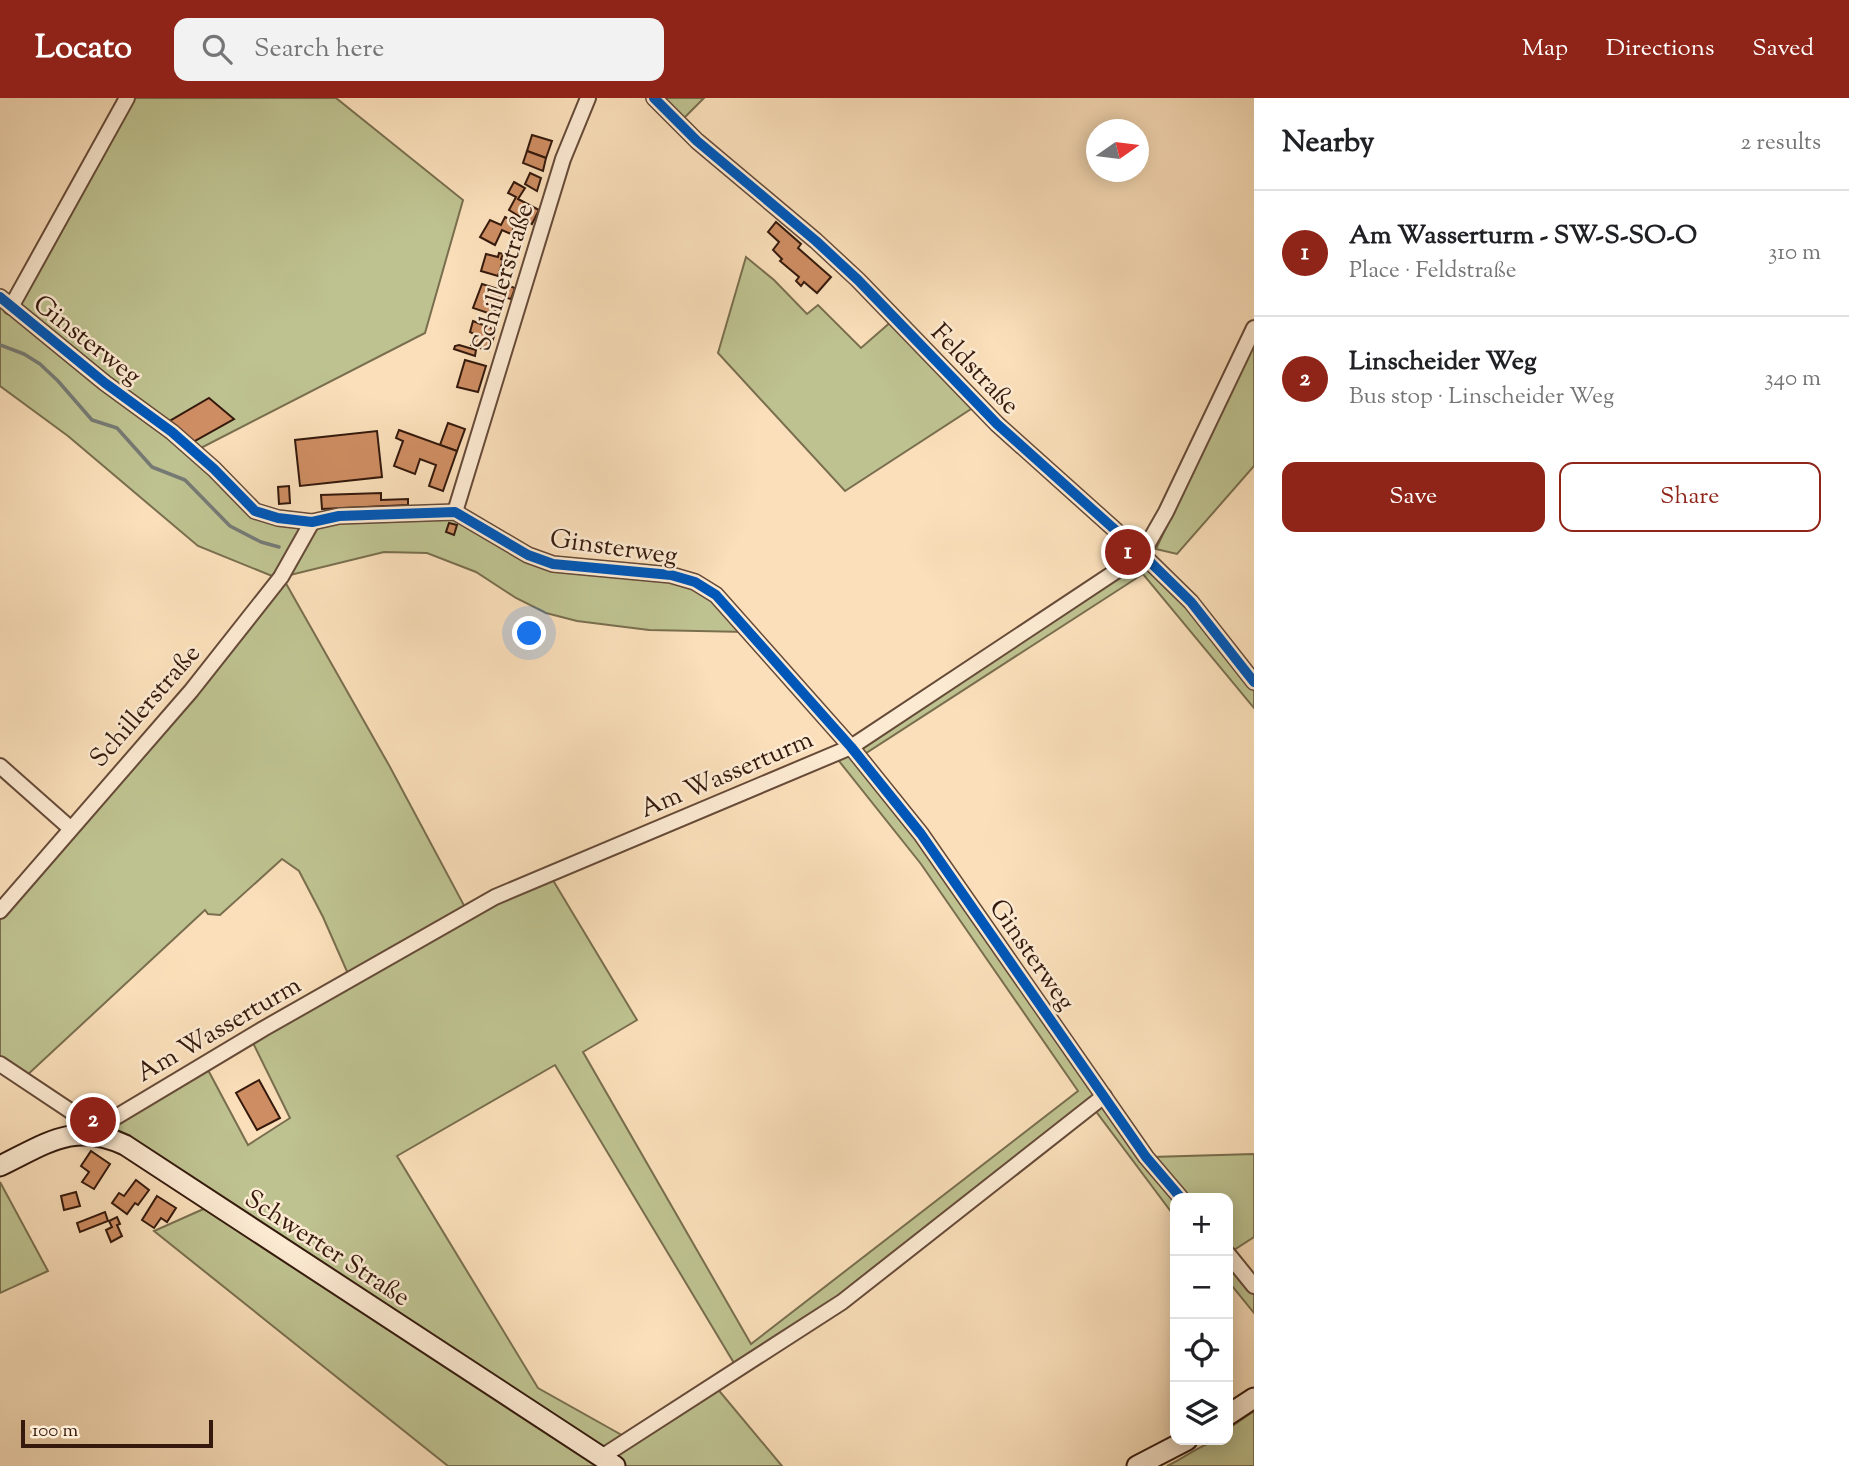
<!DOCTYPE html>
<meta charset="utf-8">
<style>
body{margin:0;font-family:"Sorts Mill Goudy",serif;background:#f2f2f2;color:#202124}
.controls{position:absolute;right:21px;bottom:21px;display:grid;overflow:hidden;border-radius:14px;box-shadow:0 4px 18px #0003}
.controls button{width:63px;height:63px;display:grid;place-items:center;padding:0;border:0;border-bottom:2px solid #e0e0e0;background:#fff;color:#202124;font:35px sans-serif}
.compass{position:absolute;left:1086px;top:21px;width:63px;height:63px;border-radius:50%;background:#fff;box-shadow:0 4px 18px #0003;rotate:76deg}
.scale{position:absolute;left:21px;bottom:18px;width:192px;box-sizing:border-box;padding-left:7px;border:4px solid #34190c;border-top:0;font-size:19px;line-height:24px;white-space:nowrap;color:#34190c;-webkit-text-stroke:5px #fcead2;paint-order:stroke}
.you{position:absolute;left:530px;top:536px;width:24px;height:24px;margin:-18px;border:5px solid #fff;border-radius:50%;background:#1a73e8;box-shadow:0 0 0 10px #1a73e833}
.badge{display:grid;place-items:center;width:46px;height:46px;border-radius:50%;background:#8f2418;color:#fff;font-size:23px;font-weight:700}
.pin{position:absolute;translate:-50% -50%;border:4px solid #fff;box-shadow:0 2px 7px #0006}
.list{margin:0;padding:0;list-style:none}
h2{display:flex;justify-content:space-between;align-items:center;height:91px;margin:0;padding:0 28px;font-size:30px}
h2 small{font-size:23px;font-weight:400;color:#757577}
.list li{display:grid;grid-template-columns:46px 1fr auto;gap:21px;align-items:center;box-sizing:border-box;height:126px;padding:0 28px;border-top:2px solid #e0e0e0}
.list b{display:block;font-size:26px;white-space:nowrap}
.list p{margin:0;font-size:23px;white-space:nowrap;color:#757577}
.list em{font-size:23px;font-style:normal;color:#757577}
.actions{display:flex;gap:14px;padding:21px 28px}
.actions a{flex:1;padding:16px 0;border:2px solid #8f2418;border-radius:14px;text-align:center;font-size:24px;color:#8f2418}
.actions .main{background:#8f2418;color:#fff}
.icon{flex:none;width:38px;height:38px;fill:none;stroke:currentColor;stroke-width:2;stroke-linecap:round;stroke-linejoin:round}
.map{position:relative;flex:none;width:1254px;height:1368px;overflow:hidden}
header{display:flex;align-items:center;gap:42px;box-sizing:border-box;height:98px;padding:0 35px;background:#8f2418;color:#fff}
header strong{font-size:33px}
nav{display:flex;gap:38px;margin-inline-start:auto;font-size:24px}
.search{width:490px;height:63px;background:#f2f2f2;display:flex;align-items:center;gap:18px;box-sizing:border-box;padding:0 24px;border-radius:14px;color:#757577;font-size:26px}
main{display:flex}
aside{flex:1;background:#fff}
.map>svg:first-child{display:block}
.green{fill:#bec290;stroke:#796e4e;stroke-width:2}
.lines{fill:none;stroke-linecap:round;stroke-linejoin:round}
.stream{stroke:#767a74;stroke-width:3.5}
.building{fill:#ce8d62;stroke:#34190c;stroke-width:2}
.minor-casing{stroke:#664a38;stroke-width:18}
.secondary-casing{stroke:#34190c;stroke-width:23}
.minor{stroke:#fcead2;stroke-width:14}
.secondary{stroke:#fcead2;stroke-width:19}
.cycleway-casing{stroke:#fcead2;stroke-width:15}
.cycleway{stroke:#0057b8;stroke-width:10}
.labels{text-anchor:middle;stroke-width:5;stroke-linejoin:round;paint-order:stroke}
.street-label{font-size:26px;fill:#34190c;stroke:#fcead2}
</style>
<header>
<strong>Locato</strong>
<div class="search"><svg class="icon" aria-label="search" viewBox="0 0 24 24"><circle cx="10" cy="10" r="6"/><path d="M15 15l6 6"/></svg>Search here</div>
<nav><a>Map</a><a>Directions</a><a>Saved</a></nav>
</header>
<main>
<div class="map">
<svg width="1254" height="1368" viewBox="0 0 1254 1368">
<rect width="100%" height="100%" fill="#fadfba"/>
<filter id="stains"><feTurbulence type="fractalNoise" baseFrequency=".00286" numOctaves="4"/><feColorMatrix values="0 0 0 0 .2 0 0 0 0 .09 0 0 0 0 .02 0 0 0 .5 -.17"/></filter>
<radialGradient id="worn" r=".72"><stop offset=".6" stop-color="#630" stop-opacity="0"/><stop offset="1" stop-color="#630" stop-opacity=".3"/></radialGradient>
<g class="green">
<path d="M 130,0 L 336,0 L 463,102 L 425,235 L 195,353 L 13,208 Z"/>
<path d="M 660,0 L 704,0 L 682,22 Z"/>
<path d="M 746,159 L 774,182 L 807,216 L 818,207 L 861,250 L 892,223 L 974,309 L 845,393 L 718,255 Z"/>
<path d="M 0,203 L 170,335 L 254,415 L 306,426 L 277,480 L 198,448 L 68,338 L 0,288 Z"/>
<path d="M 1254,244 L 1254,368 L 1177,456 L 1156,451 Z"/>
<path d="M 455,419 L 527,460 L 671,480 L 715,501 L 745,534 L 649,532 L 577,523 L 546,515 L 516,500 L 476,474 L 427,455 L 384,454 L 286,478 L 314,425 Z"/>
<path d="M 1135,466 L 1146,468 L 1189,508 L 1254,591 L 1254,610 L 1143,476 L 863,657 L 862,652 L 866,645 Z"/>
<path d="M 284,482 L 390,669 L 467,813 L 349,878 L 323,819 L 299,773 L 282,761 L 220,817 L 208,816 L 205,812 L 24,980 L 0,964 L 0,818 Z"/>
<path d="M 850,656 L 917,736 L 1095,997 L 839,1201 L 737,1270 L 555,967 L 397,1058 L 538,1290 L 627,1340 L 602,1356 L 106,1030 L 208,972 L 248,1047 L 290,1020 L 253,945 L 497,802 L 551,779 L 637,922 L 583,954 L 751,1246 L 1078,993 L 921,766 L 835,658 Z"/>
<path d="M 1101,1009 L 1108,1011 L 1176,1100 L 1175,1119 L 1095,1012 Z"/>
<path d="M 1254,1056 L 1254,1139 L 1234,1152 L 1228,1145 L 1228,1100 L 1189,1100 L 1152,1059 Z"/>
<path d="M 0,1084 L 48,1173 L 0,1195 Z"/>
<path d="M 208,1109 L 607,1368 L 448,1368 L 154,1133 Z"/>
<path d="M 1228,1162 L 1254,1194 L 1254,1215 L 1228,1183 Z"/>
<path d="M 716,1289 L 782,1368 L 626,1368 L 607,1358 Z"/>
<path d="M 1254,1313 L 1254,1368 L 1167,1368 C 1189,1358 1204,1342 1228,1342 L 1228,1331 Z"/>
</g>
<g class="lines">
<path class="stream" d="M 0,247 L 24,256 L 40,266 L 58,283 L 92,322 L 117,330 L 152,369 L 185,382 L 230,428 L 261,444 L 279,449"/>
</g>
<g class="building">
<path d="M 532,37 L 552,43 L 546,60 L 527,53 Z"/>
<path d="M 527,53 L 546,60 L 543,73 L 523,65 Z"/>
<path d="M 530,75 L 541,80 L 537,93 L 525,86 Z"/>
<path d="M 514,84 L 525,90 L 518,101 L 539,112 L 532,126 L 509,112 L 516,99 L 508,95 Z"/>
<path d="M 505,119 L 516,125 L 511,136 L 502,132 L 495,147 L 480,139 L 490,122 L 501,127 Z"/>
<path d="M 776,124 L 801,146 L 798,150 L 831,179 L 817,195 L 804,184 L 801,188 L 796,183 L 799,179 L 780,163 L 782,161 L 773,152 L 779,144 L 768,134 Z"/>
<path d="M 499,155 L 503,156 L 501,161 L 503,162 L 498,178 L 481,173 L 486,156 L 498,159 Z"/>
<path d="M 482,186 L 501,192 L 503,186 L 515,190 L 511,201 L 500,198 L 494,217 L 473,210 Z"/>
<path d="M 473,223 L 496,232 L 489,253 L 471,247 L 474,236 L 470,234 Z"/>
<path d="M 459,247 L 476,252 L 475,258 L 454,251 L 455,248 Z"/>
<path d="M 465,262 L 486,268 L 478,294 L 457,289 Z"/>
<path d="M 209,300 L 234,321 L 193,344 L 168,324 Z"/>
<path d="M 448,325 L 465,331 L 457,353 L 440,347 Z"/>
<path d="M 399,332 L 457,353 L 443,393 L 429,388 L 436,367 L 420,361 L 415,376 L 394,368 L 403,343 L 396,340 Z"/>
<path d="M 377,333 L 382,379 L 300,388 L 295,342 Z"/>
<path d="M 289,388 L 290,405 L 279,406 L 278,389 Z"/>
<path d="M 381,395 L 381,402 L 408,401 L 408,407 L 322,411 L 321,397 Z"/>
<path d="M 449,425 L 457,427 L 454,437 L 446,434 Z"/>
<path d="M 259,982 L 280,1020 L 257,1032 L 236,995 Z"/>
<path d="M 91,1053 L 110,1066 L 94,1091 L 82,1084 L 89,1074 L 81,1068 Z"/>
<path d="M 136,1082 L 149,1092 L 138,1107 L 135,1105 L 127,1116 L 112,1105 L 119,1095 L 124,1098 Z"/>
<path d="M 76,1094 L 80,1108 L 64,1112 L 61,1098 Z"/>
<path d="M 157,1098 L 176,1110 L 167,1124 L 161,1120 L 154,1130 L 142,1122 Z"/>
<path d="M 105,1114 L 108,1123 L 80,1134 L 77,1125 Z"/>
<path d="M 117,1119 L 120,1126 L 117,1127 L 122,1138 L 111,1144 L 106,1132 L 112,1129 L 109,1123 Z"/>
</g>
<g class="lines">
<defs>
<g id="minor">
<path d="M 654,0 L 697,43 L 816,143 L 858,182 L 997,326 L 1142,456 L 1191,504 L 1254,584"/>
<path d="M 0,199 L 105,285 L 172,334 L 214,371 L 255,413 L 278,420 L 312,424 L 339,418 L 455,414 L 528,457 L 553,466 L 671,477 L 695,484 L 716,497 L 851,649 L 921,736 L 1146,1059 L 1181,1100"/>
<path d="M 11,209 L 127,0"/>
<path d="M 455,414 L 563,61 L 588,0"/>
<path d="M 0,668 L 70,730"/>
<path d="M 0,813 L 191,593 L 281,479 L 312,424"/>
<path d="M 0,966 L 78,1018 L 96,1036 L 111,1022 L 263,931 L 495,799 L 851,649 L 1142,456 L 1166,414 L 1254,230"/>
<path d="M 1228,1156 L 1254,1188"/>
<path d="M 600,1360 L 842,1204 L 1104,998"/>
</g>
<g id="secondary">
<path d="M 0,1068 C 46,1046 74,1023 125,1047 L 615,1368"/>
<path d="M 1228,1317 L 1254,1300"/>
<path d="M 1137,1368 L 1187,1342"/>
</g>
</defs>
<use href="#minor" class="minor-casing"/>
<use href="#secondary" class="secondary-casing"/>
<use href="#minor" class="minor"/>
<use href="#secondary" class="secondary"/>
<defs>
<g id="cycleway">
<path d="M 654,0 L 697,43 L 816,143 L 858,182 L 997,326 L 1142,456 L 1191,504 L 1254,584"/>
<path d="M 0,199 L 105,285 L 172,334 L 214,371 L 255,413 L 278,420 L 312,424 L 339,418 L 455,414 L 528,457 L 553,466 L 671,477 L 695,484 L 716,497 L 851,649 L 921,736 L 1146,1059 L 1181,1100"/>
</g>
</defs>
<use href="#cycleway" class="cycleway-casing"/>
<use href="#cycleway" class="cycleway"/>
</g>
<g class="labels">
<g class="street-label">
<text transform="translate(502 179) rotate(-73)" y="9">Schillerstraße</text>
<text transform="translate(88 241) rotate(38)" y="9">Ginsterweg</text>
<text transform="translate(976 270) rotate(46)" y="9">Feldstraße</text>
<text transform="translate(614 448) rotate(8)" y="9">Ginsterweg</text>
<text transform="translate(144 607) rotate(-49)" y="9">Schillerstraße</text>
<text transform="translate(726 675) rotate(-23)" y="9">Am Wasserturm</text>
<text transform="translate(1033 856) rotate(55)" y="9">Ginsterweg</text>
<text transform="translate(218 930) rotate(-30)" y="9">Am Wasserturm</text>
<text transform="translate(328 1149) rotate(33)" y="9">Schwerter Straße</text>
</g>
</g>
<rect width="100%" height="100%" filter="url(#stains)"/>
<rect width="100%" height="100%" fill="url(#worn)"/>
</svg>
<div class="controls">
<button>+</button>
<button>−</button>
<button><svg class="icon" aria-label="locate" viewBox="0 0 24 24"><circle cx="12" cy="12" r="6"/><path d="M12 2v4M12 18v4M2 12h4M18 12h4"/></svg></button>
<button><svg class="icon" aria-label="layers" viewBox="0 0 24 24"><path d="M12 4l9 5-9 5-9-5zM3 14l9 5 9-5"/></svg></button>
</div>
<svg class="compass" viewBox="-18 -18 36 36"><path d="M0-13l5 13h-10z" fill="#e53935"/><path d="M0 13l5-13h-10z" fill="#757577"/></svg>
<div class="scale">100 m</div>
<div class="you"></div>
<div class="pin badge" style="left:1128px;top:454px">1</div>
<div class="pin badge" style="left:93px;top:1022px">2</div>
</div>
<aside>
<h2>Nearby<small>2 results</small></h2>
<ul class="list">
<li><span class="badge">1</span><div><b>Am Wasserturm - SW-S-SO-O</b><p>Place · Feldstraße</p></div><em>310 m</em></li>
<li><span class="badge">2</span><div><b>Linscheider Weg</b><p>Bus stop · Linscheider Weg</p></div><em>340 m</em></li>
</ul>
<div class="actions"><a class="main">Save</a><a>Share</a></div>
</aside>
</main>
